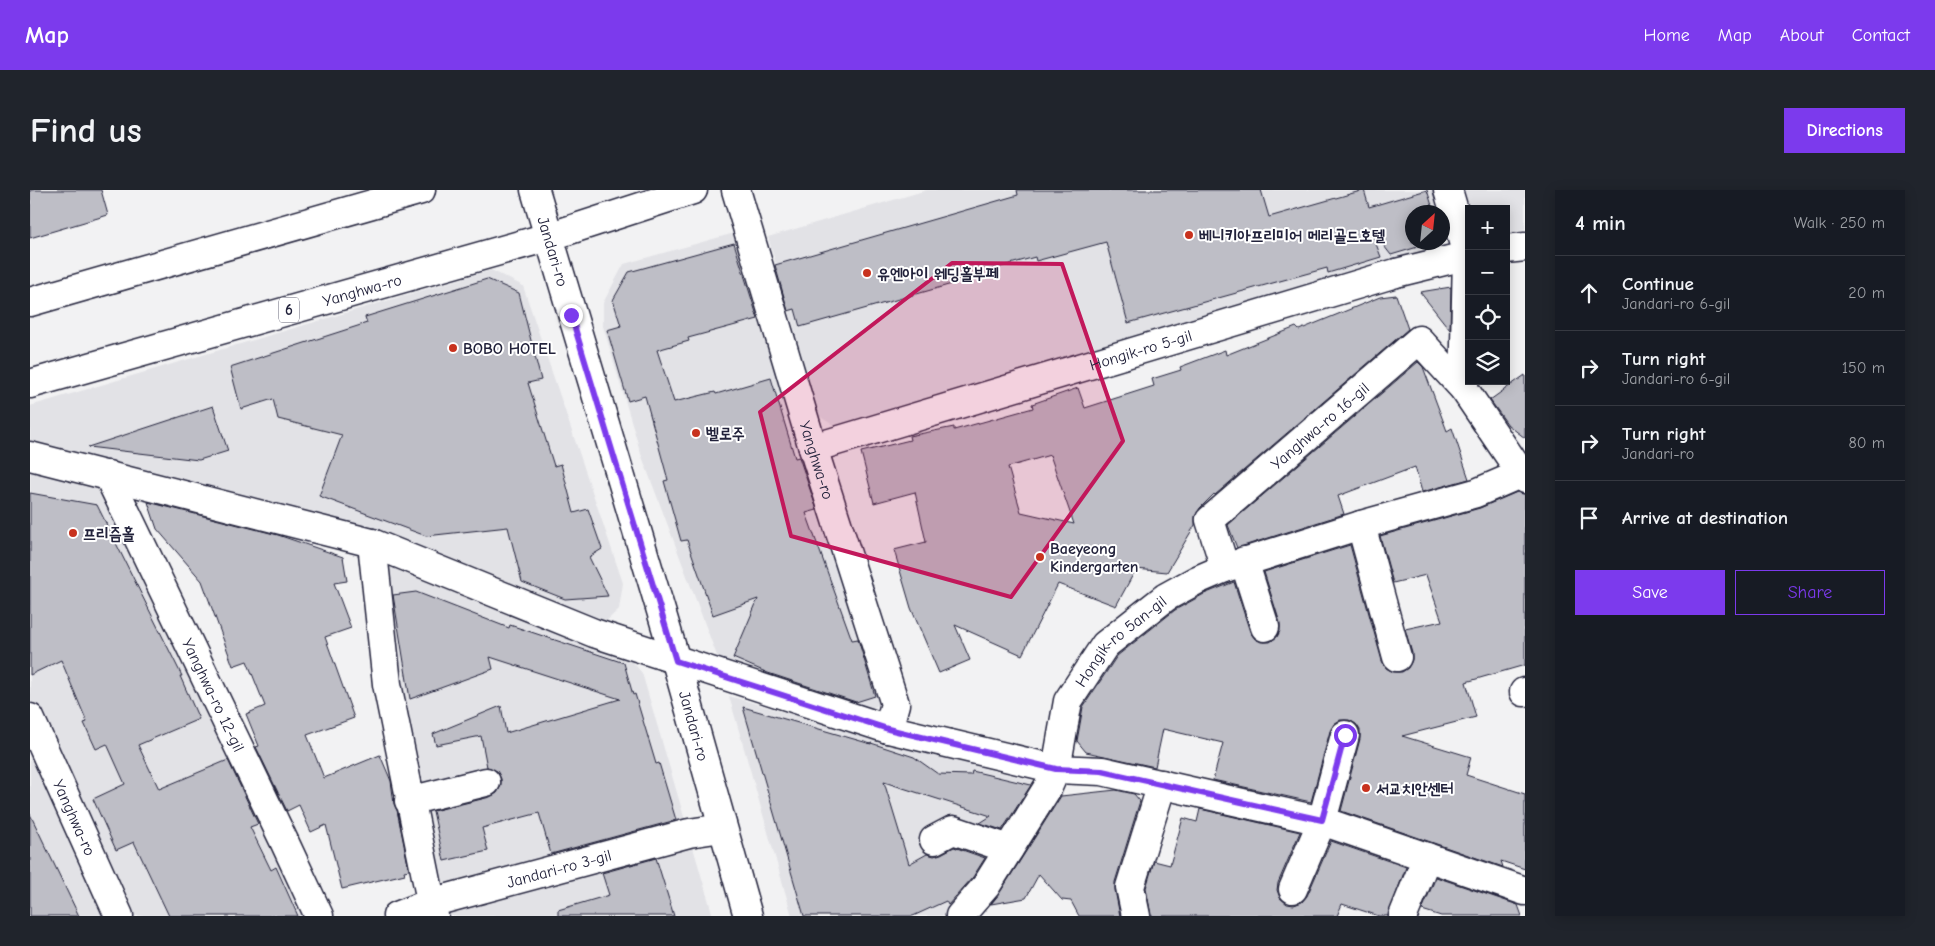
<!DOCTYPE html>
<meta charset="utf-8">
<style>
body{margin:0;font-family:"Comic Neue","Poor Story",sans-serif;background:#20242c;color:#f1f3f6}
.controls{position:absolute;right:15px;top:15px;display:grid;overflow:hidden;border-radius:0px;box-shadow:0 2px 12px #0003}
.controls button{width:45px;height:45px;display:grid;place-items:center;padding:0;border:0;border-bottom:1px solid #363941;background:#171b24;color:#f1f3f6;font:25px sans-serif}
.compass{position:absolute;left:1375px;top:15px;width:45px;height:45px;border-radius:50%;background:#171b24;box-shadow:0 2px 12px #0003;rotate:27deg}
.stop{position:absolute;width:15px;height:15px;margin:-11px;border:4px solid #7c3aed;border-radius:50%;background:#fff}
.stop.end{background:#7c3aed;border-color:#fff;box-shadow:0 1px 5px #0008}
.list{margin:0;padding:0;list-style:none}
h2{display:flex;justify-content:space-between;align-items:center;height:65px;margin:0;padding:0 20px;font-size:21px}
h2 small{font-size:16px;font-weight:400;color:#9ea1a6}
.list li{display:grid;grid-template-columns:32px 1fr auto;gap:15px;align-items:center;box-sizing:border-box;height:75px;padding:0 20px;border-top:1px solid #363941}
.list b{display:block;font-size:19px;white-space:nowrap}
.list p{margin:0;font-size:16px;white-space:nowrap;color:#9ea1a6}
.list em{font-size:16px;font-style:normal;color:#9ea1a6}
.actions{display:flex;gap:10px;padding:15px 20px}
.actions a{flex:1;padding:11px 0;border:1px solid #7c3aed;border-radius:0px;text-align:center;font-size:18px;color:#7c3aed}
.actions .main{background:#7c3aed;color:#fff}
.icon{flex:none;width:28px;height:28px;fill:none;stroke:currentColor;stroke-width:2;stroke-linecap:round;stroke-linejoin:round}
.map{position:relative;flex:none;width:1495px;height:726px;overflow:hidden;border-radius:0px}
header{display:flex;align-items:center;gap:30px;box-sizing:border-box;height:70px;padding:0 25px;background:#7c3aed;color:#fff}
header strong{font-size:24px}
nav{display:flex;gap:28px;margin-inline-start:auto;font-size:18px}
.intro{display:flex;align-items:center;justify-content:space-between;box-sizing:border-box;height:120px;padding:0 30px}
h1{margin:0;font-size:35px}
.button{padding:12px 22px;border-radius:0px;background:#7c3aed;color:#fff;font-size:18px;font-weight:700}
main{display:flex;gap:30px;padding:0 30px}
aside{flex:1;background:#171b24;border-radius:0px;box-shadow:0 2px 12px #0003}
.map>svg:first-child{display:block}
.built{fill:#e2e2e6}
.building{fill:#bebec6;stroke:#22223b;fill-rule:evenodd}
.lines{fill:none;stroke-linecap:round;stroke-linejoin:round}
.minor-casing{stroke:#22223b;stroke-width:31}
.major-casing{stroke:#22223b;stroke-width:31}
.minor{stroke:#fff;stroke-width:28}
.major{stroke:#fff;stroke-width:28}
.route{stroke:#7c3aed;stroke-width:6}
.marked{fill:#c2185b;fill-opacity:0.2;stroke:#c2185b;stroke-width:4;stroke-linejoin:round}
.poi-dot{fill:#c8321e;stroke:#fff;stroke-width:2}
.labels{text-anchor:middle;stroke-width:4;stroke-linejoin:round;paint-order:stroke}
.shield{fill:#fff;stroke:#646476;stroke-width:1}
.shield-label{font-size:15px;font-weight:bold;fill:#22223b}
.poi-label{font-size:16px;font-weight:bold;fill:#22223b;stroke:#fff;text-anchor:start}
.street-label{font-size:16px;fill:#22223b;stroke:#fff}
</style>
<header>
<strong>Map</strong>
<nav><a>Home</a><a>Map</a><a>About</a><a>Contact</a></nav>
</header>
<div class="intro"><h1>Find us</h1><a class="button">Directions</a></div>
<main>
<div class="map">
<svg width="1495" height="726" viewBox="0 0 1495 726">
<rect width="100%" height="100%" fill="#f2f2f3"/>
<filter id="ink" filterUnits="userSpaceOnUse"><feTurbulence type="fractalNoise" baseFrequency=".02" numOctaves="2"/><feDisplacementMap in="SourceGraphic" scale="10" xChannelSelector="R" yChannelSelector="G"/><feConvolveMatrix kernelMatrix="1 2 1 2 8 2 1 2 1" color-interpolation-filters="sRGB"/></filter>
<g filter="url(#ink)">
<g class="built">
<path d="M 897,0 L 1404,0 L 1411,22 L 1382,22 L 1382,52 L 1411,53 L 1406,63 L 809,239 L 789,226 L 738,47 Z"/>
<path d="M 1430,0 L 1495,0 L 1495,40 L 1476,44 L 1476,19 L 1439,19 L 1439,35 Z"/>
<path d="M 708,42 L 854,512 L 835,522 L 690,474 L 611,264 L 573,136 L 573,113 L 594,74 Z"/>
<path d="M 461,80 L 493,96 L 593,393 L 589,419 L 564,443 L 596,464 L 612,483 L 683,726 L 367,726 L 400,713 L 342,353 L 89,290 L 289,726 L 0,726 L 0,216 Z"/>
<path d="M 699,506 L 930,572 L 1008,592 L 930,726 L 762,726 Z"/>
</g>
<g class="building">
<path d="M 0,0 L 71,0 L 78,25 L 0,48 Z"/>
<path d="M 987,0 L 1231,0 L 1239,27 L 1334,0 L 1339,17 L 1397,0 L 1404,22 L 1382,22 L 1382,52 L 1401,53 L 1361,65 L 1340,38 L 1351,67 L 1298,83 L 1297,78 L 1098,133 L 1076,52 L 1006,71 L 1005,67 L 921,91 L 922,94 L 770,137 L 765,119 L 758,121 L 745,75 L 988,5 Z"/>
<path d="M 704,53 L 728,129 L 658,148 L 659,151 L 627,160 L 644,212 L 685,202 L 686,204 L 741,188 L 765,268 L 769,267 L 787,320 L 776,323 L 822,450 L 828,449 L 845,506 L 826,512 L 738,483 L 703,468 L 728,409 L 683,425 L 657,350 L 651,351 L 634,291 L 638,290 L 615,206 L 598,211 L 577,140 L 591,136 L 583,110 L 599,82 Z"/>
<path d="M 457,89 L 489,103 L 511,190 L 498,193 L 524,276 L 531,274 L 544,323 L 558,319 L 572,359 L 559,367 L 578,406 L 535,409 L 492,392 L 478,337 L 396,346 L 289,306 L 312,245 L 248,229 L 243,209 L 211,219 L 200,177 L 337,133 L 335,127 Z"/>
<path d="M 1421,97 L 1420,140 L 1390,102 Z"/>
<path d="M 1366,105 L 1378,139 L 1185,305 L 1184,304 L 1170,318 L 1165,326 L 1165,335 L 1137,382 L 1106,379 L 1086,416 L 1028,394 L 992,465 L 925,435 L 940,470 L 909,483 L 881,418 L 864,360 L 896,352 L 885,302 L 844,313 L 831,262 L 880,250 L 879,246 L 924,237 L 924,240 L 1003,218 L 1002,214 L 1048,198 L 1055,218 L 1124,196 L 1122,189 L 1151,180 L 1150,177 L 1195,160 L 1196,165 L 1266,137 L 1269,140 L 1350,107 ZM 1020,265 L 1044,334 L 991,322 L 978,277 Z"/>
<path d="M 1388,172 L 1393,177 L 1417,241 L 1422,238 L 1439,289 L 1392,302 L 1385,277 L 1308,306 L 1314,324 L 1207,358 L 1198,335 Z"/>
<path d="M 1495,185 L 1495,248 L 1478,235 L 1460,210 Z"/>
<path d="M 183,216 L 198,261 L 169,270 L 58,257 Z"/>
<path d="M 1487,302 L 1495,304 L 1495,475 L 1436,492 L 1446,527 L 1372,546 L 1441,567 L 1436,585 L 1495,604 L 1495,679 L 1471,671 L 1473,677 L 1311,621 L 1330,549 L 1330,540 L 1326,534 L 1319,530 L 1310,530 L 1304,534 L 1300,541 L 1281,612 L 1183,590 L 1193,553 L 1133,539 L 1125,577 L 1056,562 L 1047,551 L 1053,517 L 1087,466 L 1145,420 L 1174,404 L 1204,392 L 1220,442 L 1225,449 L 1231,452 L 1240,452 L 1247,447 L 1250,441 L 1250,433 L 1234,382 L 1320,355 L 1352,471 L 1356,478 L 1363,482 L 1372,482 L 1378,478 L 1382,470 L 1382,463 L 1375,439 L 1412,431 L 1396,385 L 1363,393 L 1350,346 L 1450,318 Z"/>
<path d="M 0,303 L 67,315 L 152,486 L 150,486 L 169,529 L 108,555 L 129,599 L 198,570 L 228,634 L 220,637 L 241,680 L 246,677 L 268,726 L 139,726 L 104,652 L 86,660 L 63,609 L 95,594 L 77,554 L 66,559 L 54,533 L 57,532 L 31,470 L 0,485 Z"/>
<path d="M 118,312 L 248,345 L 313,367 L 317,391 L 304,393 L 321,438 L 295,447 L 324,528 L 277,545 L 294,588 L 350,565 L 361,591 L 364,614 L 367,620 L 379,680 L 374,681 L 375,684 L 312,699 L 296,635 L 281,642 L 269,615 L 257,621 L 226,557 L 229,556 L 216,524 L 235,516 L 217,471 L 203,476 L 172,391 L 127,339 Z"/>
<path d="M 386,402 L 479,438 L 480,435 L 594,473 L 603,505 L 605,504 L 626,574 L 629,573 L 646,630 L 521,664 L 509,623 L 452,638 L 458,661 L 414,671 L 403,621 L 460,607 L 467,603 L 471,596 L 471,589 L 467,581 L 457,577 L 451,546 L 406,555 L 403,544 L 471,516 L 476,543 L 590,509 L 460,467 L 463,479 L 380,509 L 363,405 Z"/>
<path d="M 713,517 L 841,554 L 841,553 L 884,567 L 908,584 L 941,585 L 942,581 L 1001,595 L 972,640 L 950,633 L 961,626 L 854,592 L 879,674 L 897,664 L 904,666 L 911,664 L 924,657 L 955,668 L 943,687 L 918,715 L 916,711 L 883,726 L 774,726 Z"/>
<path d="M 1086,600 L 1104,604 L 1110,611 L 1085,692 L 1085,700 L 1090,726 L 1049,726 L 1041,711 L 1032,710 L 1009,684 L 996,708 L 961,714 L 969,704 L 1031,606 Z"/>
<path d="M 1170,619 L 1270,642 L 1248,693 L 1247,700 L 1250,708 L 1257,714 L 1264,715 L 1272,712 L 1277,706 L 1301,651 L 1376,677 L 1358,726 L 1349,726 L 1312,714 L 1307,726 L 1121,726 L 1116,698 L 1124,671 L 1140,675 L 1153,628 L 1167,632 Z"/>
<path d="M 0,624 L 49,726 L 0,726 Z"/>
<path d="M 626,668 L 644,726 L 528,726 L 528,720 L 579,705 L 572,683 Z"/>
<path d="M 1406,687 L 1488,715 L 1492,726 L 1411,726 L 1392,720 Z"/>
</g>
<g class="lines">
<defs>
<g id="minor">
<path id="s1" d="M 505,0 L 646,471 L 718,726"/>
<path id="s2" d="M 706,0 L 783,258 L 865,514 L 858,539"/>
<path d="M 1418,0 L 1437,65 L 1434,199 L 1495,289"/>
<path d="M 1476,59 L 1495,57"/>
<path id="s3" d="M 783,258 L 1366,83 L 1439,65"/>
<path d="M 0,266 L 342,353 L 564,443 L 858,539 L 1026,579 L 1072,581 L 1292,631 L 1495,701"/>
<path id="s4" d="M 78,285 L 254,651 L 289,726"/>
<path d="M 1331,335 L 1367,467"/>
<path d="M 342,353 L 357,494 L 404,726"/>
<path d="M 1214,371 L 1235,437"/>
<path id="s5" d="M 1195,378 L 1180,330 L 1389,150 L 1434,199"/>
<path d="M 1494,502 L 1495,502"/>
<path id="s6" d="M 0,528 L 89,726"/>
<path d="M 379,611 L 456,592"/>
<path d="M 904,650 L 923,640 L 979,659"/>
<path d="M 1263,699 L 1292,631 L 1315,545"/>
<path id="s7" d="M 367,726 L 400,713 L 659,643 L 692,638"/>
<path id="s8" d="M 930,726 L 956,696 L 1018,597 L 1026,579 L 1038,511 L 1075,455 L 1136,407 L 1167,390 L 1195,378 L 1331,335 L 1446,303 L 1495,282"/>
<path d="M 1106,726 L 1100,697 L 1132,594"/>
<path d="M 1373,726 L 1397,667"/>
</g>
<g id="major">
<path d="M 0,112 L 391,0"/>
<path id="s9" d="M 0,194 L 518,47 L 663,0"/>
</g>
</defs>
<use href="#minor" class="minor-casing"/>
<use href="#major" class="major-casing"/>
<use href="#minor" class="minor"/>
<use href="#major" class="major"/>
</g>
</g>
<g class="lines" filter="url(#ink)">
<path class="route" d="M 541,125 L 646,471 L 858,539 L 1026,579 L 1072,581 L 1292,630 L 1315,545"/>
</g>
<path class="marked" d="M 922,73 L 1032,74 L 1093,251 L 981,407 L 761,346 L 730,222 Z"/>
<g class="poi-dot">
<circle cx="1159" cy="45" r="5"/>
<circle cx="837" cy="83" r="5"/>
<circle cx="423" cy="158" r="5"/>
<circle cx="666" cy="243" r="5"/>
<circle cx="43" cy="343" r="5"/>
<circle cx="1010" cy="367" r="5"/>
<circle cx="1336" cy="598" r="5"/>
</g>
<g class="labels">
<rect class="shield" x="249" y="107.5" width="20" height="25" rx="4"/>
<g class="shield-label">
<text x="259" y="125">6</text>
</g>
<g class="poi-label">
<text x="1169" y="51">베니키아프리미어 메리골드호텔</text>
<text x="847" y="89">유엔아이 웨딩홀부페</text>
<text x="433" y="164">BOBO HOTEL</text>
<text x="676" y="249">벨로주</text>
<text x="53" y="349">프리즘홀</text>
<text x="1020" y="364">Baeyeong<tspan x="1020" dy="18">Kindergarten</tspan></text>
<text x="1346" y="604">서교치안센터</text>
</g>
<g class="street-label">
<text dy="6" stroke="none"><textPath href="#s1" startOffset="64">Jandari-ro</textPath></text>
<text dy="6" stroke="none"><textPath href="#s9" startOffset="345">Yanghwa-ro</textPath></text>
<text dy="6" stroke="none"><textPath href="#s3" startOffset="342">Hongik-ro 5-gil</textPath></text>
<text dy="6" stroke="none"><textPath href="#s5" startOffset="195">Yanghwa-ro 16-gil</textPath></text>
<text dy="6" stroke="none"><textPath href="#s2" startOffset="282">Yanghwa-ro</textPath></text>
<text dy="6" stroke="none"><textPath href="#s8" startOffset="326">Hongik-ro 5an-gil</textPath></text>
<text dy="6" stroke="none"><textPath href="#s4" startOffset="244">Yanghwa-ro 12-gil</textPath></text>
<text dy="6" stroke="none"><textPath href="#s1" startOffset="559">Jandari-ro</textPath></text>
<text dy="6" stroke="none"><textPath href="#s6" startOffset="109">Yanghwa-ro</textPath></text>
<text dy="6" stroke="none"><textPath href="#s7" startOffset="169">Jandari-ro 3-gil</textPath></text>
</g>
</g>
</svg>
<div class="controls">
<button>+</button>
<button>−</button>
<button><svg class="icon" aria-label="locate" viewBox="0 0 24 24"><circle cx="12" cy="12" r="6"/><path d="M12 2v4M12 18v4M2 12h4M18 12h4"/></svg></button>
<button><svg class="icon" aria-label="layers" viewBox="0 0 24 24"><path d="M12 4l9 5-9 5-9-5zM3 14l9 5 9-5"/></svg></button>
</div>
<svg class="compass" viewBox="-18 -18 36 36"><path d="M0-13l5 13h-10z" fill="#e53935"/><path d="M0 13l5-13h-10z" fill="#9ea1a6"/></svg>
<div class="stop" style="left:1315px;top:545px"></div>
<div class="stop end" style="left:541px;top:125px"></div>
</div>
<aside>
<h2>4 min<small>Walk · 250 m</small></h2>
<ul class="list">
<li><svg class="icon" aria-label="ahead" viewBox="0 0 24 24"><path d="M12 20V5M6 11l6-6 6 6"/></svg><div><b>Continue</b><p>Jandari-ro 6-gil</p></div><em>20 m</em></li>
<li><svg class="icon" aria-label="right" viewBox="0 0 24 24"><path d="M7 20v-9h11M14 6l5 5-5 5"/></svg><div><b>Turn right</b><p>Jandari-ro 6-gil</p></div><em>150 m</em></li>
<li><svg class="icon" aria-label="right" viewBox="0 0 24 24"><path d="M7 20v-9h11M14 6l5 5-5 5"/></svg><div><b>Turn right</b><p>Jandari-ro</p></div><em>80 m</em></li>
<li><svg class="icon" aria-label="arrive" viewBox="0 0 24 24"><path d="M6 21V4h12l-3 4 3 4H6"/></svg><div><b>Arrive at destination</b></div></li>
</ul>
<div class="actions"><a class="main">Save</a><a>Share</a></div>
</aside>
</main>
